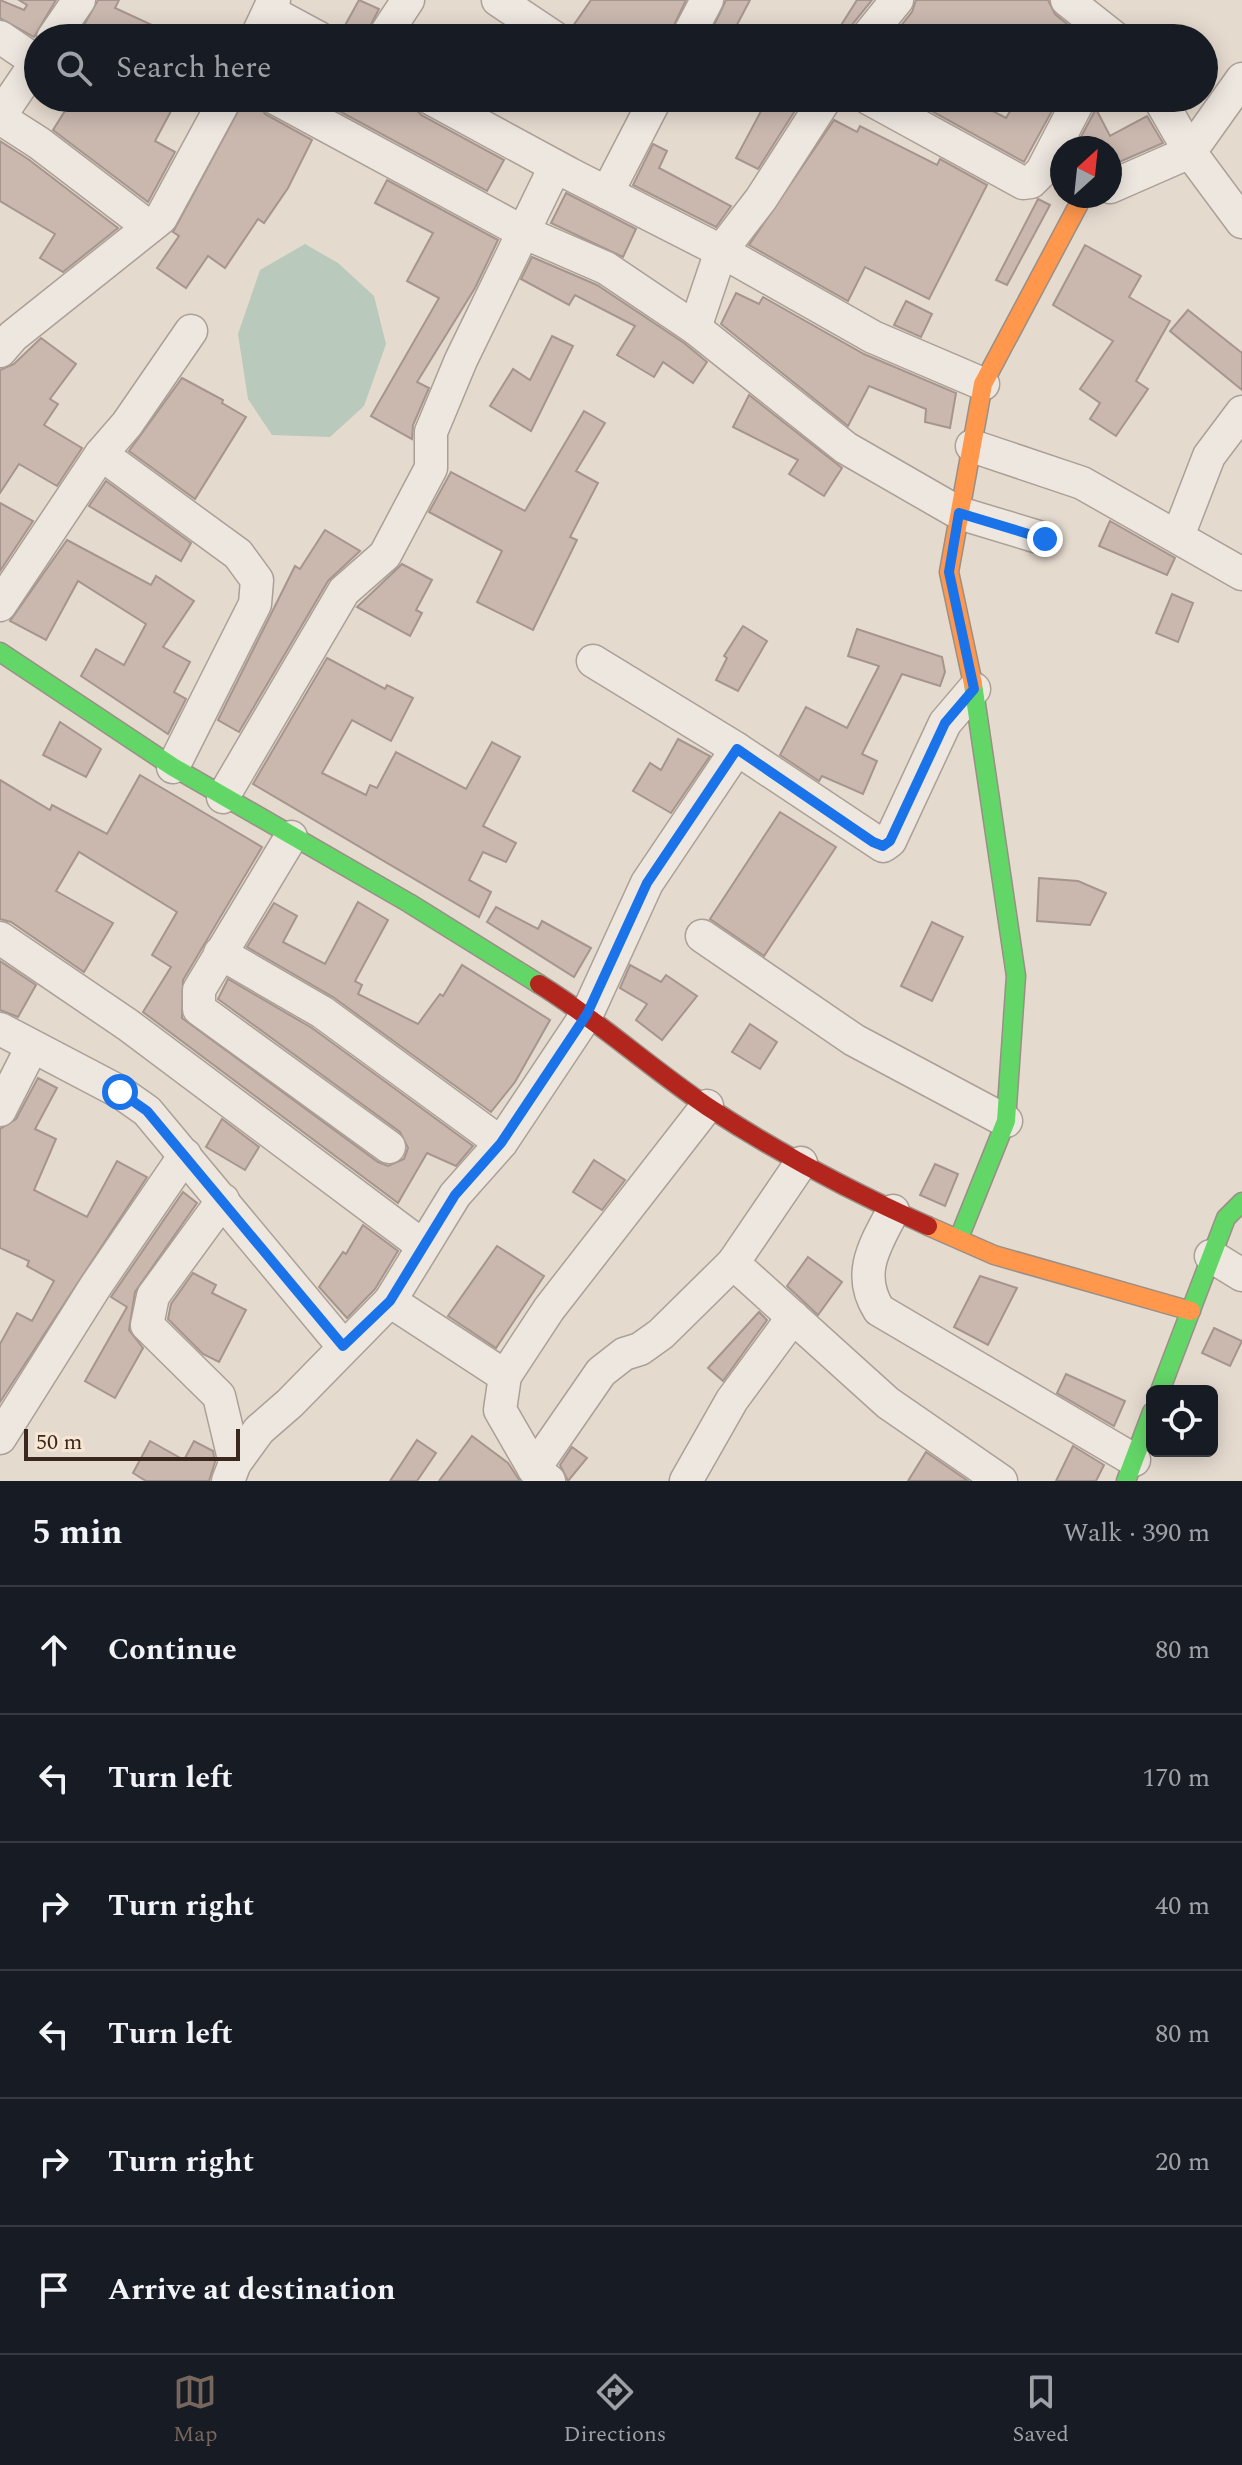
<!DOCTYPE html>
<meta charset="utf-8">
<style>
body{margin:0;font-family:Spectral,serif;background:#20242c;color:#f1f3f6}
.controls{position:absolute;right:24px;bottom:24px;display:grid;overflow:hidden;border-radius:12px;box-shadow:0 4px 20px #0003}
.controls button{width:72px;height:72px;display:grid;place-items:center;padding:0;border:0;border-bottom:2px solid #363941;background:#171b24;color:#f1f3f6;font:40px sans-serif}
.compass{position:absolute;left:1050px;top:136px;width:72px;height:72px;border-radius:50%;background:#171b24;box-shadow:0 4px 20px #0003;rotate:27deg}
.scale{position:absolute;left:24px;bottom:20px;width:216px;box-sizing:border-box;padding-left:8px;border:4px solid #3a271e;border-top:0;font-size:22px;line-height:28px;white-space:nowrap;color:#3a271e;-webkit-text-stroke:6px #f7e6d4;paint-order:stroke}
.stop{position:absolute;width:24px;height:24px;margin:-18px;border:6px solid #1a73e8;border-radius:50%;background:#fff}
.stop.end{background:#1a73e8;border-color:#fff;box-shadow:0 2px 8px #0008}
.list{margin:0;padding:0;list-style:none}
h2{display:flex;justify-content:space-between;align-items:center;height:104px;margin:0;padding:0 32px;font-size:34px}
h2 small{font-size:26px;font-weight:400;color:#9ea1a6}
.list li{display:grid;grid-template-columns:52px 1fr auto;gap:24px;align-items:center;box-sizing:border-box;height:128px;padding:0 32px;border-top:2px solid #363941}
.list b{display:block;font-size:30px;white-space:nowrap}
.list em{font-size:26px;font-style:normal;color:#9ea1a6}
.icon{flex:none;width:44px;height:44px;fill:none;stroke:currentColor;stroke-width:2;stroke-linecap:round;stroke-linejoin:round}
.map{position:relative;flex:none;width:1242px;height:1481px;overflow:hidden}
.search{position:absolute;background:#171b24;box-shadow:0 4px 20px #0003;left:24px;right:24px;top:24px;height:88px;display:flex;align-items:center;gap:20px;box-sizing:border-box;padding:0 28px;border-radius:44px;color:#9ea1a6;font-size:30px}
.sheet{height:872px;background:#171b24}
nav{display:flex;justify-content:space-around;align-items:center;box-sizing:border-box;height:112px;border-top:2px solid #363941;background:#171b24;font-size:22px;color:#9ea1a6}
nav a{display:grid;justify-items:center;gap:4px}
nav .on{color:#76665c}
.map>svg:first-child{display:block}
.water{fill:#b9c9bc}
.building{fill:#cab8af;stroke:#a6958d;stroke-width:2}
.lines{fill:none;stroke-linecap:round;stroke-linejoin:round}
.street-casing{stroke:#aba097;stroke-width:35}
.fast-casing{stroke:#9a8f87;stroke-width:21}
.slow-casing{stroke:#9a8f87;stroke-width:21}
.jam-casing{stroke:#9a8f87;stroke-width:21}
.street{stroke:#eee7e0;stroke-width:32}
.fast{stroke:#63d668;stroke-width:18}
.slow{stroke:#ff974d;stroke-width:18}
.jam{stroke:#b3261e;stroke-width:18}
.route{stroke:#1a73e8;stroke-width:10}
</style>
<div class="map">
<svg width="1242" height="1481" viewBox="0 0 1242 1481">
<rect width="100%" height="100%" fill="#e5dace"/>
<path class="water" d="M 305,244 L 338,263 L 374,296 L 386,344 L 364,406 L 330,437 L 272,435 L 248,399 L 238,334 L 260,270 Z"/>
<g class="building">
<path d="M 0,0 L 24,10 L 27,5 L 19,0 L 56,0 L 34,37 L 0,18 Z"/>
<path d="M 98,0 L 119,0 L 115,8 L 180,38 L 93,38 L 80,32 Z"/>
<path d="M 359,0 L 379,9 L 364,38 L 338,38 Z"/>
<path d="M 591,0 L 686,0 L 668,38 L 574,38 L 571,29 Z"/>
<path d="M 726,0 L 750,0 L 730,38 L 708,38 Z"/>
<path d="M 857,0 L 872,0 L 851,26 L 847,38 L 833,38 Z"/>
<path d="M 916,0 L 1048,0 L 1055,14 L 1084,38 L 891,38 L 912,12 Z"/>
<path d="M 73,98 L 178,98 L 155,141 L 175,152 L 148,202 L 53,130 Z"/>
<path d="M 245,98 L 256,98 L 265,114 L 312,140 L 288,188 L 264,223 L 258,219 L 225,268 L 208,256 L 186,288 L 157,268 L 179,236 L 173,232 Z"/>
<path d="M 315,98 L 406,98 L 421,115 L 504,160 L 487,191 Z"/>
<path d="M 768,98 L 803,98 L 758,169 L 736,158 Z"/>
<path d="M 908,98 L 956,98 L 980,111 L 983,106 L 1006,118 L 1018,98 L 1059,98 L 1024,162 Z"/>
<path d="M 1096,109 L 1110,136 L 1147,116 L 1163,143 L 1110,166 L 1110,148 L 1075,148 Z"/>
<path d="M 834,120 L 857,132 L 860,126 L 937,165 L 940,159 L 987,185 L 929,299 L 865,267 L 848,301 L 749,245 Z"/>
<path d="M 0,141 L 28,159 L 118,228 L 63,272 L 40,258 L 55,234 L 0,201 Z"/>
<path d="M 653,144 L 667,151 L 659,168 L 731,206 L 716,227 L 633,185 Z"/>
<path d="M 387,180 L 498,240 L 475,288 L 417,382 L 429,388 L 413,425 L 412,439 L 371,416 L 439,298 L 407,281 L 433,233 L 375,203 Z"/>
<path d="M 566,193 L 636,229 L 623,257 L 551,223 Z"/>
<path d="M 1038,199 L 1050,205 L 1007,285 L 996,280 Z"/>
<path d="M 1085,245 L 1141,276 L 1129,297 L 1170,321 L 1136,381 L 1148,389 L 1116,436 L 1090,419 L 1100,403 L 1080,389 L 1113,341 L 1053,305 Z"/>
<path d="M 532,257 L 597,285 L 684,343 L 707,362 L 693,383 L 663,362 L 654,377 L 617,355 L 635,326 L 575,295 L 569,305 L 521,279 Z"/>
<path d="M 736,293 L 759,304 L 763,297 L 864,354 L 956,393 L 950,428 L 925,422 L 926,409 L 869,386 L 848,426 L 721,324 Z"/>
<path d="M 906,301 L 932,314 L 921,337 L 894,325 Z"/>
<path d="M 1188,310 L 1242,353 L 1242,390 L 1170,331 Z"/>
<path d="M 552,336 L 573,346 L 531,431 L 490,406 L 513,369 L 530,380 Z"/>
<path d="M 41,338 L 76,364 L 50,399 L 58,404 L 44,425 L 82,448 L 57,486 L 19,464 L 0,493 L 0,370 L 14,364 Z"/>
<path d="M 182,378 L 223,400 L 222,403 L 246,417 L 195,499 L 129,451 Z"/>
<path d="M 749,395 L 842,468 L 824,496 L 789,474 L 798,460 L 733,427 Z"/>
<path d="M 584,411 L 605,423 L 576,471 L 598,483 L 570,537 L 577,540 L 533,630 L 477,602 L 502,551 L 429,512 L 451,472 L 525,511 Z"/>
<path d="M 106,481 L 191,543 L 181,561 L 89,506 Z"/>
<path d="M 0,503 L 33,521 L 0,571 Z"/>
<path d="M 1110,521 L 1175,558 L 1167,575 L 1099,546 Z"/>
<path d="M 325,530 L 360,551 L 328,581 L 239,732 L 218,720 L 295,566 L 300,569 Z"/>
<path d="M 67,540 L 151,585 L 156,576 L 194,601 L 163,647 L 190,662 L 174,692 L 186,699 L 168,734 L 81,676 L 96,649 L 124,665 L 146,624 L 78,581 L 46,640 L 10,621 Z"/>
<path d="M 402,564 L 432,580 L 416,610 L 422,613 L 410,636 L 357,607 Z"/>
<path d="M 1172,594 L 1193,603 L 1178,642 L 1156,633 Z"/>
<path d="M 743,626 L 767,641 L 738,691 L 716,680 L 727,658 L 724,656 Z"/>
<path d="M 857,629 L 942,657 L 945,672 L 940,686 L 902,674 L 862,754 L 877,761 L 863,794 L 822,776 L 819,781 L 780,755 L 806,707 L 847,728 L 879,666 L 848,656 Z"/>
<path d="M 327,658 L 385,689 L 387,685 L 413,698 L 391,741 L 352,720 L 322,773 L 366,795 L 370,785 L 377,788 L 396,752 L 466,789 L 492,742 L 520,757 L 483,826 L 516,843 L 506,862 L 483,852 L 469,880 L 491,892 L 479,917 L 253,784 Z"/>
<path d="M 60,722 L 101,749 L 86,777 L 43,755 Z"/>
<path d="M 678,739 L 710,756 L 671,813 L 633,791 L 650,763 L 661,770 Z"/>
<path d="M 140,775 L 262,847 L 183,980 L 182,1018 L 378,1162 L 388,1166 L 404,1159 L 408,1148 L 400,1132 L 218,999 L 228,979 L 312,1028 L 473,1146 L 456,1166 L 427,1153 L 398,1203 L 143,1012 L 171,967 L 152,955 L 177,912 L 79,852 L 56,891 L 113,923 L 84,972 L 11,922 L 0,919 L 0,780 L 50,810 L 52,805 L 107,834 Z"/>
<path d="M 780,812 L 836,847 L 764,956 L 710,919 Z"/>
<path d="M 1039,878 L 1078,881 L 1106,893 L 1090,925 L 1037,921 Z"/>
<path d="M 358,902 L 388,920 L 355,981 L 362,985 L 358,994 L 418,1024 L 440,994 L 443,996 L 462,965 L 550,1020 L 515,1082 L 491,1112 L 333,997 L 247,947 L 274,903 L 297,916 L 283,942 L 325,964 Z"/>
<path d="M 496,907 L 538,929 L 542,921 L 591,948 L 574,977 L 487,922 Z"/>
<path d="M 932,922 L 963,937 L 932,1001 L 901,986 Z"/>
<path d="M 0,961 L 36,985 L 18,1017 L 0,1010 Z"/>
<path d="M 630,965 L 661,982 L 666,975 L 697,996 L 662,1040 L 636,1020 L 647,1004 L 620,988 Z"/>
<path d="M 750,1024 L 777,1042 L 760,1069 L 732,1052 Z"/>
<path d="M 38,1078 L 57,1088 L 35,1129 L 56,1139 L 34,1190 L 87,1217 L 117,1161 L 147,1177 L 0,1402 L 0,1344 L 17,1313 L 32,1321 L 54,1281 L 27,1266 L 29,1261 L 0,1248 L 0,1129 L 16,1119 Z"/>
<path d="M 222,1119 L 259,1147 L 245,1170 L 206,1147 Z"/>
<path d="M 594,1160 L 625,1180 L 602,1210 L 573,1192 Z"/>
<path d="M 935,1164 L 958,1174 L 945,1206 L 920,1195 Z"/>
<path d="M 183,1192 L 197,1203 L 135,1292 L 129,1330 L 143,1348 L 115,1398 L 85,1381 L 127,1307 L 111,1297 Z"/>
<path d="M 363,1225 L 398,1251 L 375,1289 L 347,1318 L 319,1287 L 343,1252 L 346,1254 Z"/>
<path d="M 497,1246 L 544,1276 L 496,1348 L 448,1316 Z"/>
<path d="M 808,1257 L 842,1282 L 818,1315 L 787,1286 Z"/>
<path d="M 193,1273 L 216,1285 L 212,1293 L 246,1310 L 219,1362 L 203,1354 L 168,1319 L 171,1304 Z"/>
<path d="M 980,1276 L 1017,1288 L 988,1345 L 954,1327 Z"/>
<path d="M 759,1312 L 767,1320 L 723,1381 L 708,1368 Z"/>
<path d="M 1214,1328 L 1242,1341 L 1230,1366 L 1202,1353 Z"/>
<path d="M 1066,1374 L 1125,1401 L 1114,1426 L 1057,1393 Z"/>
<path d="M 472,1436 L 508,1463 L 520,1481 L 439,1481 Z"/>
<path d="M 417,1440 L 436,1453 L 417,1481 L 390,1481 Z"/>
<path d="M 150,1441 L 184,1460 L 194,1441 L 213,1451 L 215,1462 L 209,1481 L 146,1481 L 133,1473 Z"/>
<path d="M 1073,1446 L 1104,1465 L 1096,1481 L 1056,1481 Z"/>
<path d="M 572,1447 L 587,1458 L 568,1481 L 560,1465 Z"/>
<path d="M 926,1452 L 968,1481 L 908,1481 Z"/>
</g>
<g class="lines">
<defs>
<g id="street">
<path d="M 498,0 L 555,38"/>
<path d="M 1067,0 L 1115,38"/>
<path d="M 269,11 L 319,38"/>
<path d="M 0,37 L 37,62"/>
<path d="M 53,38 L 79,0"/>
<path d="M 256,38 L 274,0"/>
<path d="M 383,38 L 408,0"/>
<path d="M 687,38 L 707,0"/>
<path d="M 866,38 L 897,0"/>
<path d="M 275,98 L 523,232 L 606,268 L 695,328 L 846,448 L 959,513 L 1045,539"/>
<path d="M 430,98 L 570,174 L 721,251 L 873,337 L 983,384"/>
<path d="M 868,98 L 1023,183 L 1031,182 L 1042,171 L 1080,98"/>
<path d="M 1159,98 L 1190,152 L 1242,222"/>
<path d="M 0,116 L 38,60"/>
<path d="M 0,118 L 39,143 L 149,227"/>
<path d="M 1110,187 L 1190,152 L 1242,79"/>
<path d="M 607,193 L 656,98"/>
<path d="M 695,328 L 721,251 L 761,199 L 826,98"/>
<path d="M 0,351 L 13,336 L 161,218 L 226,98"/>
<path d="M 972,446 L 1082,483 L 1242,574"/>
<path d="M 101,454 L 238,554 L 257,580 L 255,604 L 173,767"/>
<path d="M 1178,536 L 1209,456 L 1242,412"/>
<path d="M 0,605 L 101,454 L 127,424 L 191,331"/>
<path d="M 737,749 L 883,846 L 890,841 L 945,723 L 974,689"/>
<path d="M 223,797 L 344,591 L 385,555 L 431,468 L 431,432 L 461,360 L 555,167"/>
<path d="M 291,837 L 199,990 L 199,1009 L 389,1147"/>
<path d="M 702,936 L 854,1040 L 1006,1121"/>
<path d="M 0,938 L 128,1025 L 423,1246"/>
<path d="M 220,953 L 322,1012 L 501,1143"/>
<path d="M 0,1029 L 120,1092 L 147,1111 L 343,1346"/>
<path d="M 0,1110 L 32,1047"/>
<path d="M 801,1163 L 733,1263 L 888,1403 L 1001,1481"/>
<path d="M 223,1200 L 153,1296 L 147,1325 L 219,1396 L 235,1463"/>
<path d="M 893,1211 C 875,1245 856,1274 879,1310 L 1134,1460"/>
<path d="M 1211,1256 L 1242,1275"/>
<path d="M 390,1301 L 505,1376"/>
<path d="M 0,1438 L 95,1287 L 185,1155"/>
<path d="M 534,1469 L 601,1372 L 624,1354 L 640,1349 L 661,1334 L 733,1263"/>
<path d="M 228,1481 L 235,1463 L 259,1430 L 290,1403 L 390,1301 L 455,1195 L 501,1143 L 587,1014 L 647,883 L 737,749 L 593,661"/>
<path d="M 549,1481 L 534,1469 L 500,1410 L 505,1376 L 549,1309 L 707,1106"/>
<path d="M 686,1481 L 732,1400 L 793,1317"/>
</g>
<g id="fast">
<path d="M 0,652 L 173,767 L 409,903 L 539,984"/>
<path d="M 959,1238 L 1006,1121 L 1016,976 L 973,684"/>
<path d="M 1160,1391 L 1226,1218 L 1242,1202"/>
<path d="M 1126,1481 L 1152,1412"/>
</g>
<g id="slow">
<path d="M 973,684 L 949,572 L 983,384 L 1081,200 L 1089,196"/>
<path d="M 928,1226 L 994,1255 L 1191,1311"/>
</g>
<path id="jam" d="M 539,984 C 599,1021 650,1068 708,1107 C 778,1153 852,1192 928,1226"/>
</defs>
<use href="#street" class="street-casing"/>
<use href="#fast" class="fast-casing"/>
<use href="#slow" class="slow-casing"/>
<use href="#jam" class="jam-casing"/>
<use href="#street" class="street"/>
<use href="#fast" class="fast"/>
<use href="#slow" class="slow"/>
<use href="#jam" class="jam"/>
</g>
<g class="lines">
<path class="route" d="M 120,1092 L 147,1111 L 343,1346 L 390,1301 L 455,1195 L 501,1143 L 587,1014 L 647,883 L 737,749 L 873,842 L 883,846 L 890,841 L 945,723 L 974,689 L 949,572 L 959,513 L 1045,539"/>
</g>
</svg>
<div class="controls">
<button><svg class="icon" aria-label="locate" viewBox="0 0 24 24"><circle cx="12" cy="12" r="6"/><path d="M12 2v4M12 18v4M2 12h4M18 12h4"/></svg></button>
</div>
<svg class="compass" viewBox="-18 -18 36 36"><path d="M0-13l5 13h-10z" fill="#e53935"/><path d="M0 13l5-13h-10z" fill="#9ea1a6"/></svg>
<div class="scale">50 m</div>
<div class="stop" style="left:120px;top:1092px"></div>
<div class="stop end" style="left:1045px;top:539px"></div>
<div class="search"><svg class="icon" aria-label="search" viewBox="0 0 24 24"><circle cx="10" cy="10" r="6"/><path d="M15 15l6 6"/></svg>Search here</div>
</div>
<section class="sheet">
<h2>5 min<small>Walk · 390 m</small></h2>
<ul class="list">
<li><svg class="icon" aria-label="ahead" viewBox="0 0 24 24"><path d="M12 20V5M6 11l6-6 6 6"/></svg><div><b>Continue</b></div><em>80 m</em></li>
<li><svg class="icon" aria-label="left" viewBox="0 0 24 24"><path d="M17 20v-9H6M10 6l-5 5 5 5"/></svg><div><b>Turn left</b></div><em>170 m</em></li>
<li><svg class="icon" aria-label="right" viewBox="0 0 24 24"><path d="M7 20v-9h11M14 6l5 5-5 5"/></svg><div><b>Turn right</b></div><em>40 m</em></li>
<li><svg class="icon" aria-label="left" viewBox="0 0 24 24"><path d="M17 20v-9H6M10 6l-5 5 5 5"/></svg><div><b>Turn left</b></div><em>80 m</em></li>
<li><svg class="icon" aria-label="right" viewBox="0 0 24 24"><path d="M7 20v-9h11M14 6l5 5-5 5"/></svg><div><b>Turn right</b></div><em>20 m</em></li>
<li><svg class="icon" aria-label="arrive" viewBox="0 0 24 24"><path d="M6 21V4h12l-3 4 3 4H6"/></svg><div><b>Arrive at destination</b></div></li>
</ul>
</section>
<nav>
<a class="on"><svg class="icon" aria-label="map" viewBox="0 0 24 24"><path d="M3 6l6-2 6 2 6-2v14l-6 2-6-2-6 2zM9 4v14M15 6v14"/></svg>Map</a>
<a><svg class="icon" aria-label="directions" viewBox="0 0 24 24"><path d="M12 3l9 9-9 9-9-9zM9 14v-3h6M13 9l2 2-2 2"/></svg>Directions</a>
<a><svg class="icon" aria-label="saved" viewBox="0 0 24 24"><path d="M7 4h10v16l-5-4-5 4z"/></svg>Saved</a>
</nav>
